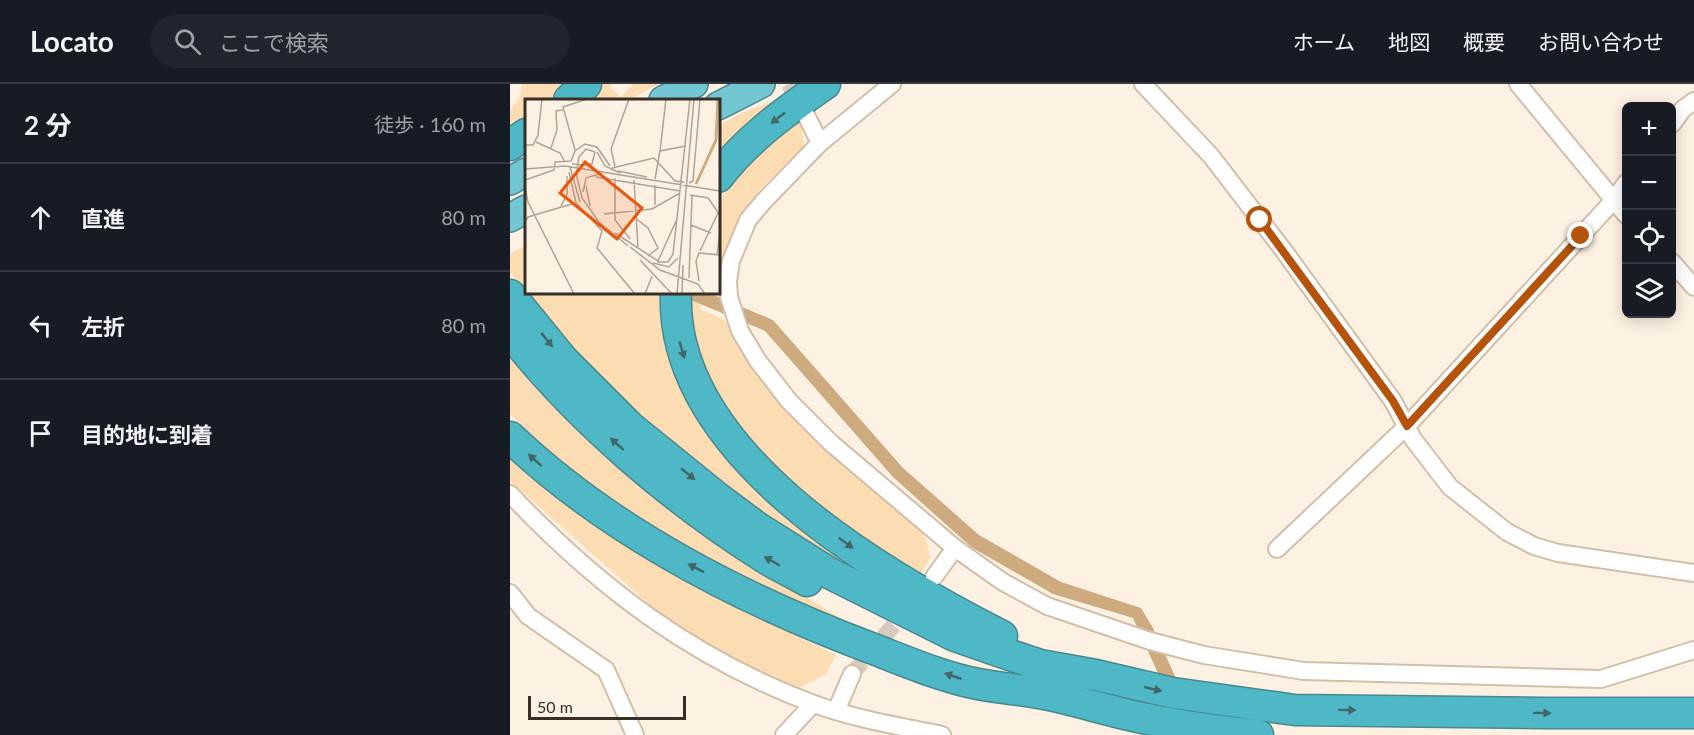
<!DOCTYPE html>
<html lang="ja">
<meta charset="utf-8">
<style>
body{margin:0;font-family:Lato,"Noto Sans JP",sans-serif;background:#20242c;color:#f1f3f6}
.controls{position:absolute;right:18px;top:18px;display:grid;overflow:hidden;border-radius:9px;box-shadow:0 3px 15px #0003}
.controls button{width:54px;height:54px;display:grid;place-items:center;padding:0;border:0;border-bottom:2px solid #363941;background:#171b24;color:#f1f3f6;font:30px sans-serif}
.scale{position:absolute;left:18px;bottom:15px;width:158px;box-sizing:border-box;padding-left:6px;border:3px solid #372f26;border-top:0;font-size:16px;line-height:21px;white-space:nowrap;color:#372f26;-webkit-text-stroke:4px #fdf1e3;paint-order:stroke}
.stop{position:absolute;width:18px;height:18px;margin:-14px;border:4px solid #b45309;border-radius:50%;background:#fff}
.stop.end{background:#b45309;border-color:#fff;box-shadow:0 2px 6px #0008}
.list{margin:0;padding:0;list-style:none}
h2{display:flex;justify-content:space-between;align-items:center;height:78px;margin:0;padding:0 24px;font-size:26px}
h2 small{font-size:20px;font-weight:400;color:#9ea1a6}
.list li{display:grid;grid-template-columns:39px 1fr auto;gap:18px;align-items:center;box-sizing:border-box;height:108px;padding:0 24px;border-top:2px solid #363941}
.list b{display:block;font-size:22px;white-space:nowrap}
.list em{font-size:20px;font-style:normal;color:#9ea1a6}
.icon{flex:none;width:33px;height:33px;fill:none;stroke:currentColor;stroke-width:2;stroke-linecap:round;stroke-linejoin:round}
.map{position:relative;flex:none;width:1184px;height:651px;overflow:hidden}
header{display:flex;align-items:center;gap:36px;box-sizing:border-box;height:84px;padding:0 30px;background:#171b24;border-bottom:2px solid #363941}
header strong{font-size:28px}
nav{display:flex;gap:33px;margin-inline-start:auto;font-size:21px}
.search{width:420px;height:54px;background:#20242c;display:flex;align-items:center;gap:15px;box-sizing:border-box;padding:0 21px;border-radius:33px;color:#9ea1a6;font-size:22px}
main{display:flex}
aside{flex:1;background:#171b24}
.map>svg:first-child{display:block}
.green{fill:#fcdcb3}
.water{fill:#ceab7e}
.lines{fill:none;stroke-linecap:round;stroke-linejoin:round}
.minor-tunnel{stroke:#d5cabd;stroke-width:16;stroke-dasharray:16 8;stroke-linecap:butt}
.minor-casing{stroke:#d1bfa8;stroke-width:20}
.trunk-casing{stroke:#47888f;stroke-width:30}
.motorway-casing{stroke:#47888f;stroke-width:33}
.minor{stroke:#fff;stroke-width:16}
.trunk{stroke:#72c6d2;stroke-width:27}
.motorway{stroke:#4fb8c7;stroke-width:30}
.oneway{fill:#416666}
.route{stroke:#b45309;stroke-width:8}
.inset-river{fill:none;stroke:#ceab7e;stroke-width:3}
.inset-road{fill:none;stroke:#aea397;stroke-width:1.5}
.view{fill:#e8590c;fill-opacity:0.15;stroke:#e8590c;stroke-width:3}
.inset-edge{fill:none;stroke:#372f26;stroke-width:3}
</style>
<header>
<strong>Locato</strong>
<div class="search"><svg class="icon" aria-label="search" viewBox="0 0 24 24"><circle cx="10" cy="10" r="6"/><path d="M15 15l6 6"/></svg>ここで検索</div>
<nav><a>ホーム</a><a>地図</a><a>概要</a><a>お問い合わせ</a></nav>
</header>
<main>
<aside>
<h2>2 分<small>徒歩 · 160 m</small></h2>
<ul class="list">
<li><svg class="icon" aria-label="ahead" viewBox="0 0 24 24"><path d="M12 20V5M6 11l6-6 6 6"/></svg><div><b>直進</b></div><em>80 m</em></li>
<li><svg class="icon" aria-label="left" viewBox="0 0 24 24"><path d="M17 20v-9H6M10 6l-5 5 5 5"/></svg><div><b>左折</b></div><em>80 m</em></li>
<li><svg class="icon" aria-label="arrive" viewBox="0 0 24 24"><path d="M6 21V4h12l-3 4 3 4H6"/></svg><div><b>目的地に到着</b></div></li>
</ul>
</aside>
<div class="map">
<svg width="1184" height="651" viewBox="0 0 1184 651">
<rect width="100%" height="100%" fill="#fdf1e3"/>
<g class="green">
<path d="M 12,0 L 56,0 L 38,16 L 16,16 L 16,33 L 0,44 L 0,27 L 10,13 Z"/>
<path d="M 94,0 L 102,0 L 100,3 L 111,13 L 123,0 L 149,0 L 119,16 L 78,16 Z"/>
<path d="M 272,14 L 209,71 L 209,41 L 234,28 Z"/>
<path d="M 291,35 L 294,61 C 275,83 242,109 229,134 C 219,153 214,175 209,196 L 209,116 L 255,60 Z"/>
<path d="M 16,161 L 16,208 L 151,209 L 154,249 L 165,291 L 179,322 L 199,351 L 256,415 L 354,490 L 345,488 L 255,431 L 211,400 L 129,333 L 95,300 L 30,229 L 0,188 L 0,170 Z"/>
<path d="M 178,209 L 194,209 L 190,225 L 215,236 C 234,288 293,348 335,383 C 356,400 408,433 416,456 C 418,462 419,468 420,474 L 407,497 L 326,438 L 248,370 L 202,310 L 182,252 Z"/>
<path d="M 0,269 L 206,458 L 329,533 L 292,521 L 163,455 L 53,383 L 0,330 Z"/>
<path d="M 0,375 L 79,437 L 176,498 L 326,571 L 316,590 L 287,605 L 226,575 L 158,537 L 0,397 Z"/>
</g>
<path class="water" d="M 164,209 L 199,209 L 263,236 L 393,384 L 469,451 L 551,498 L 631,524 L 643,544 L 692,651 L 676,651 L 623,534 L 543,510 L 461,463 L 383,393 L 255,247 Z"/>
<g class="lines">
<g class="minor-tunnel">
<path d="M 279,0 L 292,25"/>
<path d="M 342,590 L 400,522"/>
</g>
<defs>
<g id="minor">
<path d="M 382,0 L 310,59 L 253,118 L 238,136 L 221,177 L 218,197 L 219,213 L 230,247 L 248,277 L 279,317 L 321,359 L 445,464 L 493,498 L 537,522 L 640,557 L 694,571 L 794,587 L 1091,595 L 1184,566"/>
<path d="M 633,0 L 701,72 L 774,167 L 883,317 L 903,355 L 940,403 L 997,448 L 1024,462 L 1048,469 L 1184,489"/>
<path d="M 1008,0 L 1116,131"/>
<path d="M 296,31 L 310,59"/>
<path d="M 1162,40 L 1173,25 L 1184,17"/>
<path d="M 1162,178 L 1184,203"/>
<path d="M 0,410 C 88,503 183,575 304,620 C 345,635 389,642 432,651"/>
<path d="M 767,465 L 897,342 L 1103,117 L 1116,99"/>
<path d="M 424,493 L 445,464"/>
<path d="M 0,509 L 18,532 L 96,586 L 125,651"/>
<path d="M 326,627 L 342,590"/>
<path d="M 274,651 L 303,620"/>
</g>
<g id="trunk">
<path d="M 153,16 L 184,0"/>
<path d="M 208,22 L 251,0"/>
<path d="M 0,97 L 16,88"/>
<path d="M 0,134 L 16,125"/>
</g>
<g id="motorway">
<path d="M 59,16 L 76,0"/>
<path d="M 0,61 L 16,50"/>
<path d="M 208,93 C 237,55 276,27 315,0"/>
<path d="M 166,208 C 159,368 368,489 492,552"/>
<path d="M 0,211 L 53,276 L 120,343 L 209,415 L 248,444 L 321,490 L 445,552 L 491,568 L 530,581 L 586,591 L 663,609 L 785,626 L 1034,629 L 1184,629"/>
<path d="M 0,248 C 68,335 163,416 257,475 C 270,483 284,489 297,497"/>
<path d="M 0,353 C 101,449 231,515 361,564 C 395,577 432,593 468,600 C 493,605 519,606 544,612 C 570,618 597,626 623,632 C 664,641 706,647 748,651"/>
</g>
</defs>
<use href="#minor" class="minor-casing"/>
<use href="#trunk" class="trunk-casing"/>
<use href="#motorway" class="motorway-casing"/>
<use href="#minor" class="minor"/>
<use href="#trunk" class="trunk"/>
<use href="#motorway" class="motorway"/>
</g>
<defs><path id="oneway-solid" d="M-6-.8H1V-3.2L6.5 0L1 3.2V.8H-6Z" transform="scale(1.5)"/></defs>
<g class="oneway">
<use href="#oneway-solid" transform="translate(268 34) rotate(142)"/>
<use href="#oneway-solid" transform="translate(37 256) rotate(51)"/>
<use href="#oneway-solid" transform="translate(172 266) rotate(74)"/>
<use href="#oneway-solid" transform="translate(107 360) rotate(-138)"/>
<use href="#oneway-solid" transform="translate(25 376) rotate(-138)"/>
<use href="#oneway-solid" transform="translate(178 390) rotate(39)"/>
<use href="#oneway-solid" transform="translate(336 459) rotate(36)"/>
<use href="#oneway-solid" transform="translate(262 477) rotate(-150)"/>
<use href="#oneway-solid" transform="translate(186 484) rotate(-153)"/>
<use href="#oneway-solid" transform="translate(443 592) rotate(-162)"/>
<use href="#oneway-solid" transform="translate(643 605) rotate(13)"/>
<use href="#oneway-solid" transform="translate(837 626) rotate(1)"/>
<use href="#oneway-solid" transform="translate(1032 629) rotate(1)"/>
</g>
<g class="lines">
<path class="route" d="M 750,136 L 883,317 L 897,342 L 1071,152"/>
</g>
<g transform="translate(15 15)">
<rect width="195" height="195" fill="#fdf1e3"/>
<path class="inset-river" d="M 171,85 L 191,41 L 193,0"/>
<path class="inset-road" d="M 11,43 L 35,54 L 40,63M 0,46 L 8,46 L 13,36 L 17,0M 26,49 L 32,31 L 31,12 L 38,11M 50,51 L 38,8 L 62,0M 135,52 L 141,0M 72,53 L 80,67 L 95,74M 47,65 L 48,65 L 59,66 L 62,66 L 67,65 L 70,53 L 61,50 L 54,58 L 53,64 L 53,66 L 52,68 L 52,78 L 57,99 L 74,123 L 103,147M 90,67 L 86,50 L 104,0M 45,68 L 55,103M 87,69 L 129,59 L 150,82 L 159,83M 0,70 L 40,67 L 195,92M 93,72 L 122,78M 44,73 L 51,104 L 77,132 L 72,149 L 110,195M 71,78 L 155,92M 90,79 L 90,121 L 105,140M 130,80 L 135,52 L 161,47M 0,81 L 29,71 L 30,63 L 46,62 L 50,52 L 60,45 L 72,48 L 85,67M 109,81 L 113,149M 164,84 L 168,82 L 175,0M 130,86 L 130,106M 61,87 L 65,107M 0,88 L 3,103 L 49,195M 58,93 L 61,79 L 74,75M 165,96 L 183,99 L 195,116M 36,107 L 42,95 L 42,77M 79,115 L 127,110 L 155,94M 109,118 L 123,129 L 133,149 L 123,157M 0,123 L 3,118 L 50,104M 166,126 L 186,134M 90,134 L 133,162 L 151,122M 105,148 L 135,171 L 173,185 L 180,195M 175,152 L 193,114M 192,156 L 195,133M 115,161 L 147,195M 132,163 L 143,163 L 148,155 L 165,0M 128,164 L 144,168 L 153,159M 164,179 L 167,97M 174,182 L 171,162 L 174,154 L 195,156M 120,195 L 127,177M 152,195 L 169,0M 157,195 L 158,166"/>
<path class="view" d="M 60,63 L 117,109 L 92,140 L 35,94 Z"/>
<rect width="195" height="195" class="inset-edge"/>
</g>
</svg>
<div class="controls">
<button>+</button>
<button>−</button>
<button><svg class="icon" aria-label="locate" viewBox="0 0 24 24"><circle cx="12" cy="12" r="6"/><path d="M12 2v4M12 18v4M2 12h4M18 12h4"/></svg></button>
<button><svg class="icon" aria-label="layers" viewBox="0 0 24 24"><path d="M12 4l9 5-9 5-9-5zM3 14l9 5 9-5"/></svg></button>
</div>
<div class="scale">50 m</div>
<div class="stop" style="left:750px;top:136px"></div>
<div class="stop end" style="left:1071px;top:152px"></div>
</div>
</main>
